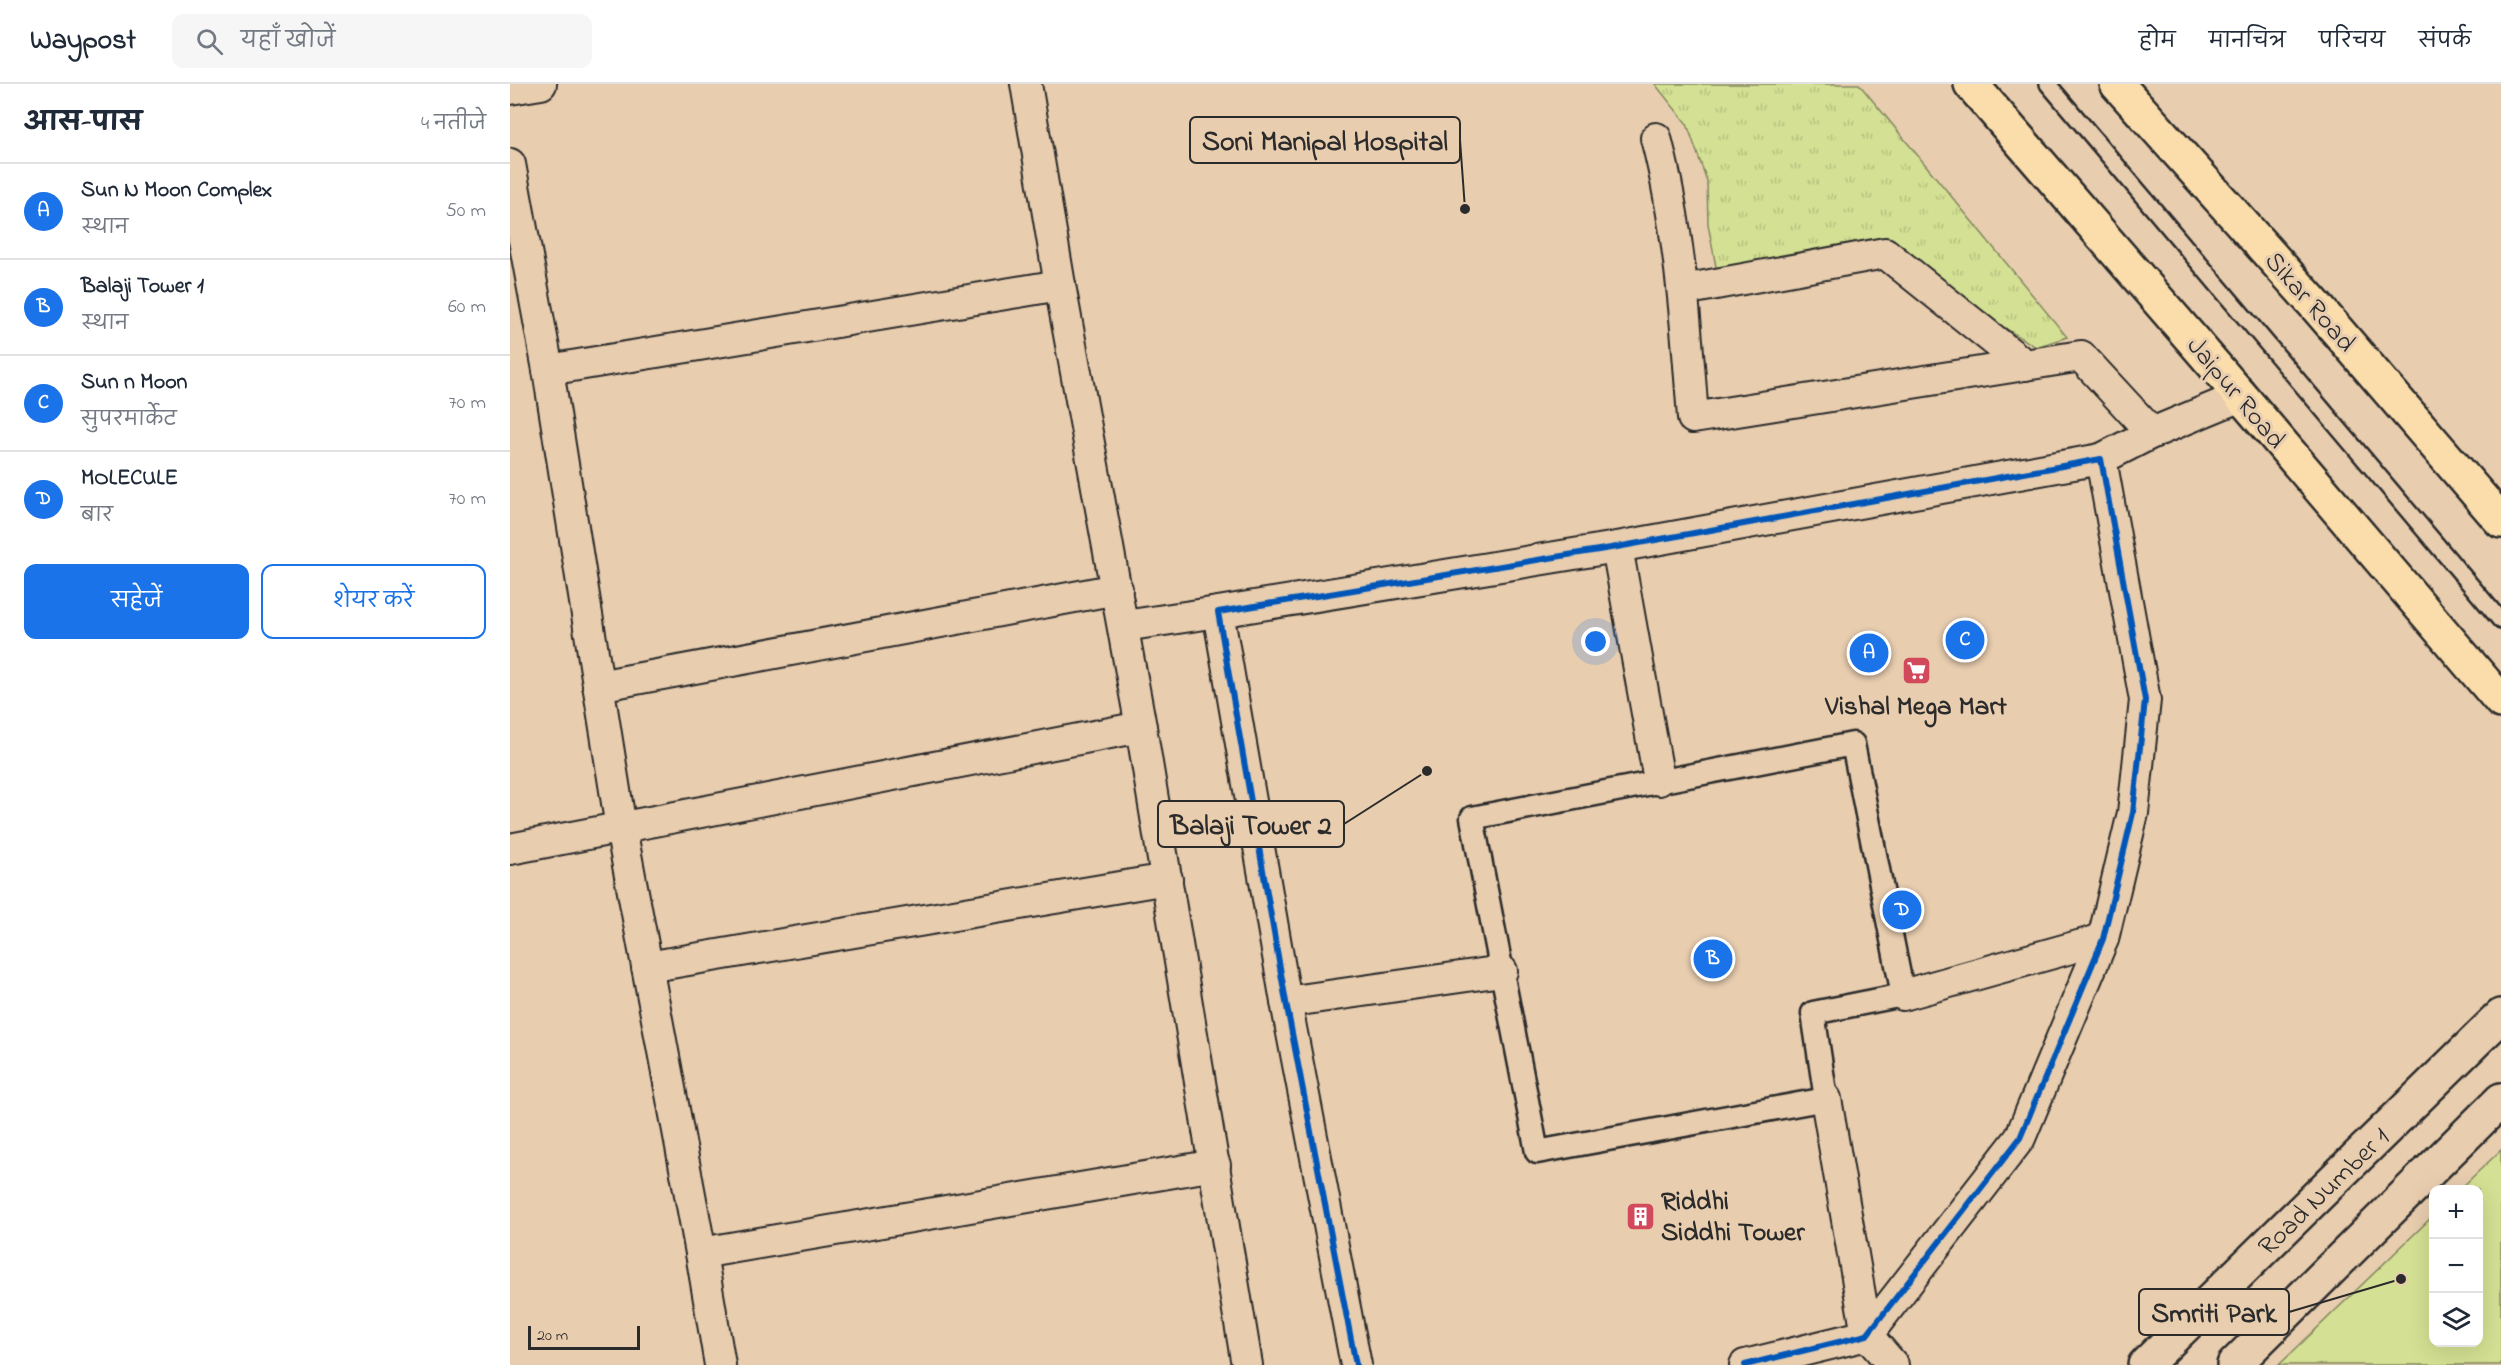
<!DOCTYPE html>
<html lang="hi">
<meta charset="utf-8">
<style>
body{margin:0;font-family:"Indie Flower","Playpen Sans Deva",sans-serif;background:#f6f6f7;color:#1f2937}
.controls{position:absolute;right:18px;bottom:18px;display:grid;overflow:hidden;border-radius:12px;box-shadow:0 6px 24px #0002}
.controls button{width:54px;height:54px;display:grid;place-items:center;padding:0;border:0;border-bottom:2px solid #e0e1e3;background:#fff;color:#1f2937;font:30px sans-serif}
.scale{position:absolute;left:18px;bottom:15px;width:112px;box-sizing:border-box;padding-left:6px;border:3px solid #2b2b2b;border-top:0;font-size:16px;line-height:21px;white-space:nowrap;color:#2b2b2b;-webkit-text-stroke:4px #e8cdaf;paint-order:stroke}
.you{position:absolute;left:1086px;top:558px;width:21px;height:21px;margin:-15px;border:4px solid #fff;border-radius:50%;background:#1a73e8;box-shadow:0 0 0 9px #1a73e833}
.badge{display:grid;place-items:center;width:39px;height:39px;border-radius:50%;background:#1a73e8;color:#fff;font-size:20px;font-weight:700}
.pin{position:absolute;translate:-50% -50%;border:3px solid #fff;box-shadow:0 2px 6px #0006}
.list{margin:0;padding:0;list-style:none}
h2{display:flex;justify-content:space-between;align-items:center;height:78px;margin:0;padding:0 24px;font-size:26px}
h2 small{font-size:20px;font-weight:400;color:#747a83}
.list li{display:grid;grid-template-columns:39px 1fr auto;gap:18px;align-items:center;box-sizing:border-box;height:96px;padding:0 24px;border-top:2px solid #e0e1e3}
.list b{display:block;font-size:22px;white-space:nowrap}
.list p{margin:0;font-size:20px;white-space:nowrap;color:#747a83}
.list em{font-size:20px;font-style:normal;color:#747a83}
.actions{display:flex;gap:12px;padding:18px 24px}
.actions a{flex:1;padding:14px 0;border:2px solid #1a73e8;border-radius:12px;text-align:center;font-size:21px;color:#1a73e8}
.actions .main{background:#1a73e8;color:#fff}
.icon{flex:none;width:33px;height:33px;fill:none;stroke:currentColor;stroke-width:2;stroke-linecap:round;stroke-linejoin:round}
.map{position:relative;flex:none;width:1991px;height:1281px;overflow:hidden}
header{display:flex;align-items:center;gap:36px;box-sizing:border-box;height:84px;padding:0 30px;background:#fff;border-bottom:2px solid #e0e1e3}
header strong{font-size:28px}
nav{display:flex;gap:33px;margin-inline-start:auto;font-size:21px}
.search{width:420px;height:54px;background:#f6f6f7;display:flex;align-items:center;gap:15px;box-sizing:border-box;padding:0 21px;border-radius:12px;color:#747a83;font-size:22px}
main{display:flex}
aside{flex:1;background:#fff}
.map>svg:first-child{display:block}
.grass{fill:url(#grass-tufts);stroke:#80865f;stroke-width:1.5}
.park{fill:#d4e093;stroke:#80865f;stroke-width:1.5}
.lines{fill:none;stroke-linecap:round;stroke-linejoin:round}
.service-casing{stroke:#2b2b2b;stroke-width:20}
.pedestrian-casing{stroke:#2b2b2b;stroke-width:27}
.minor-casing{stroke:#2b2b2b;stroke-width:34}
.tertiary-casing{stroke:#2b2b2b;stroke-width:38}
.primary-casing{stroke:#2b2b2b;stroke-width:38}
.service{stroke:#e8cdaf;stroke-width:15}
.pedestrian{stroke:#e8cdaf;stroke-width:22}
.minor{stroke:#e8cdaf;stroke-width:30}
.tertiary{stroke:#e8cdaf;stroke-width:33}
.primary{stroke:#fbddab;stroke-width:33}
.cycleway-casing{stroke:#e8cdaf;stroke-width:10}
.cycleway{stroke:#0057b8;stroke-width:6}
.labels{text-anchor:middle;stroke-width:6;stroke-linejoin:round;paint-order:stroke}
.street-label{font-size:27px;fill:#2b2b2b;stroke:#e8cdaf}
.poi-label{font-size:27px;font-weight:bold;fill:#2b2b2b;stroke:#e8cdaf}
.leader{fill:none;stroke:#2b2b2b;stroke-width:2}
.callout-dot{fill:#2b2b2b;stroke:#e8cdaf;stroke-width:2}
.callout{fill:#e8cdaf;stroke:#2b2b2b;stroke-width:2}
.callout-label{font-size:28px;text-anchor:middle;font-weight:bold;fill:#2b2b2b}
</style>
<header>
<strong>Waypost</strong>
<div class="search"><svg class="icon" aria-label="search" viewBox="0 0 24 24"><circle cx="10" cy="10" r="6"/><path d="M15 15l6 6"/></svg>यहाँ खोजें</div>
<nav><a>होम</a><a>मानचित्र</a><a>परिचय</a><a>संपर्क</a></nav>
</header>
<main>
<aside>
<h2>आस-पास<small>4 नतीजे</small></h2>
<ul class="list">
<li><span class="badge">A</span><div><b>Sun N Moon Complex</b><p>स्थान</p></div><em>50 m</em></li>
<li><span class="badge">B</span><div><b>Balaji Tower 1</b><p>स्थान</p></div><em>60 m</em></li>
<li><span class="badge">C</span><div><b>Sun n Moon</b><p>सुपरमार्केट</p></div><em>70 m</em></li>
<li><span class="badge">D</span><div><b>MOLECULE</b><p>बार</p></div><em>70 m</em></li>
</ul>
<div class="actions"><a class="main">सहेजें</a><a>शेयर करें</a></div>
</aside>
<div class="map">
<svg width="1991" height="1281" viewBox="0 0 1991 1281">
<defs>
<pattern id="grass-tufts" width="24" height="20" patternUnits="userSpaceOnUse" patternTransform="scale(1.5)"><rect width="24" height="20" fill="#d4e093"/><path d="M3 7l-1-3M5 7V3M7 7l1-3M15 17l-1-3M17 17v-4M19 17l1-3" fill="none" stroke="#b6c07f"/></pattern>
</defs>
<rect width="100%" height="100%" fill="#e8cdaf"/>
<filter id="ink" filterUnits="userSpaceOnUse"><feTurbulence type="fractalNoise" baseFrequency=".0167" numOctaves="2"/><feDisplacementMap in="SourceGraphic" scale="12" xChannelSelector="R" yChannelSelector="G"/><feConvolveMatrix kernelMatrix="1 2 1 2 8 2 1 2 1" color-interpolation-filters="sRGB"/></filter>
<g filter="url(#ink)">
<path class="grass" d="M 1145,0 L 1349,0 L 1557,253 L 1526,263 L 1490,241 L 1377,155 L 1207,188 L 1198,140 L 1197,97 L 1177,40 Z"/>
<path class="park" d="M 1991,1066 L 1991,1281 L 1769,1281 L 1923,1132 L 1924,1258 L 1968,1258 L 1968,1106 L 1950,1105 Z"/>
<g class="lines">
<defs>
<path id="service" d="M 1538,0 L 1991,537"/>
<path id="pedestrian" d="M 1343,660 L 1393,911 L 1303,929 L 1316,1015 L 1027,1068 L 962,734 Z"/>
<g id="minor">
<path d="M 516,0 L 550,201 L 631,643 L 737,1281"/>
<path d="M 0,5 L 31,0"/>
<path d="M 1146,54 C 1170,146 1176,239 1183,334 L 1571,272 L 1642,349"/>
<path d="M 0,80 L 38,286 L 111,744 L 191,1169 L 210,1281"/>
<path d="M 1173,206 L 1375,169 L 1515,281"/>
<path d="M 38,286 L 550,201"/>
<path d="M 1591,375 L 1642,349 L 1731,312"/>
<path d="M 1107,463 L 1149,696"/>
<path d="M 614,542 L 708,528"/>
<path d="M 88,602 L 607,505"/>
<path d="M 0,765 L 631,643"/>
<path d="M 137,883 L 657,795"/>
<path d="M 1393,911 L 1593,855"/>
<path d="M 776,918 L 992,887"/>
<path d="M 1316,1015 L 1357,1251 L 1383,1281"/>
<path d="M 191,1169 L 705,1081"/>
<path d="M 846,1281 L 776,918 L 708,528 L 1107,463 L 1591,375 L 1635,616 L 1623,729 L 1593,855 L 1510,1054 L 1357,1251 L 1235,1281"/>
</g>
<g id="tertiary">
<path d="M 1635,1281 L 1991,932"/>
<path d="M 1724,1281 L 1991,1016"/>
</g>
<g id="primary">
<path d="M 1461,0 L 1731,312 L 1991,617"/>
<path d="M 1607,0 L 1806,222 L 1991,437"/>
</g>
</defs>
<use href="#service" class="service-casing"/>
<use href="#pedestrian" class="pedestrian-casing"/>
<use href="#minor" class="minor-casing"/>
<use href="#tertiary" class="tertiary-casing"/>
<use href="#primary" class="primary-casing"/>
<use href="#service" class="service"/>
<use href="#pedestrian" class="pedestrian"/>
<use href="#minor" class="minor"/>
<use href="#tertiary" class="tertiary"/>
<use href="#primary" class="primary"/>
<defs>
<path id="cycleway" d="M 846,1281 L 776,918 L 708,528 L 1107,463 L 1591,375 L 1635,616 L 1623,729 L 1593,855 L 1510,1054 L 1357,1251 L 1235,1281"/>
</defs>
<use href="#cycleway" class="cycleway-casing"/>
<use href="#cycleway" class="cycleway"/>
</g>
</g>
<defs>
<symbol id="supermarket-square" viewBox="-11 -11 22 22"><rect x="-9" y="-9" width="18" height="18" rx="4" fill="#d1495b" stroke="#e8cdaf"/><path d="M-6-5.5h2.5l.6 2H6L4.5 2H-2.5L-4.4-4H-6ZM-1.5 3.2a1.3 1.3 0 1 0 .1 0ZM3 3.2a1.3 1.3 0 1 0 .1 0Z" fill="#fff"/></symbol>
<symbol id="building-square" viewBox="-11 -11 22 22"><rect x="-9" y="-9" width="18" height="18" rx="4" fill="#d1495b" stroke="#e8cdaf"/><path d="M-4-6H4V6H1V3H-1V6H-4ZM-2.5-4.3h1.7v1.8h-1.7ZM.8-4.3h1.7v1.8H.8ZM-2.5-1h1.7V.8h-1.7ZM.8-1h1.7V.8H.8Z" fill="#fff"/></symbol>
</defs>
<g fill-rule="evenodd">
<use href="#supermarket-square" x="1390" y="570" width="33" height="33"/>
<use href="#building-square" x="1114" y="1116" width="33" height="33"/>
</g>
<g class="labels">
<g class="street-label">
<text transform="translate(1801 217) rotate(49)" y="9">Sikar Road</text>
<text transform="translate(1727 308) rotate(50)" y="9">Jaipur Road</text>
<text transform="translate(1813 1107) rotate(-44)" y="9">Road Number 1</text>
</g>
<g class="poi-label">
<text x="1406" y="630">Vishal Mega Mart</text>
<text x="1151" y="1125" text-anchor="start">Riddhi<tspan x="1151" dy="31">Siddhi Tower</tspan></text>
</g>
</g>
<path class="leader" d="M955 125L950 56M917 687L834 740M1891 1195L1779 1228"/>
<g class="callout-dot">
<circle cx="955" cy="125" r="6"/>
<circle cx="917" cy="687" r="6"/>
<circle cx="1891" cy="1195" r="6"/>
</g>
<g class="callout">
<rect x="680" y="33" width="270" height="46" rx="6"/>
<rect x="648" y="717" width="186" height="46" rx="6"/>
<rect x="1629" y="1205" width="150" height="46" rx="6"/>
</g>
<g class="callout-label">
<text x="815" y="66">Soni Manipal Hospital</text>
<text x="741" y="750">Balaji Tower 2</text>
<text x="1704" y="1238">Smriti Park</text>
</g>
</svg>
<div class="controls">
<button>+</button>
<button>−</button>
<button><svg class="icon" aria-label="layers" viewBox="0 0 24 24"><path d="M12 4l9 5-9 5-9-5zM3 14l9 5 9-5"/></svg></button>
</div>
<div class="scale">20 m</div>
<div class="you"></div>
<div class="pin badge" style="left:1359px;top:569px">A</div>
<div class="pin badge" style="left:1203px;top:875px">B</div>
<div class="pin badge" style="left:1455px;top:556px">C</div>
<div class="pin badge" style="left:1392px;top:826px">D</div>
</div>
</main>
